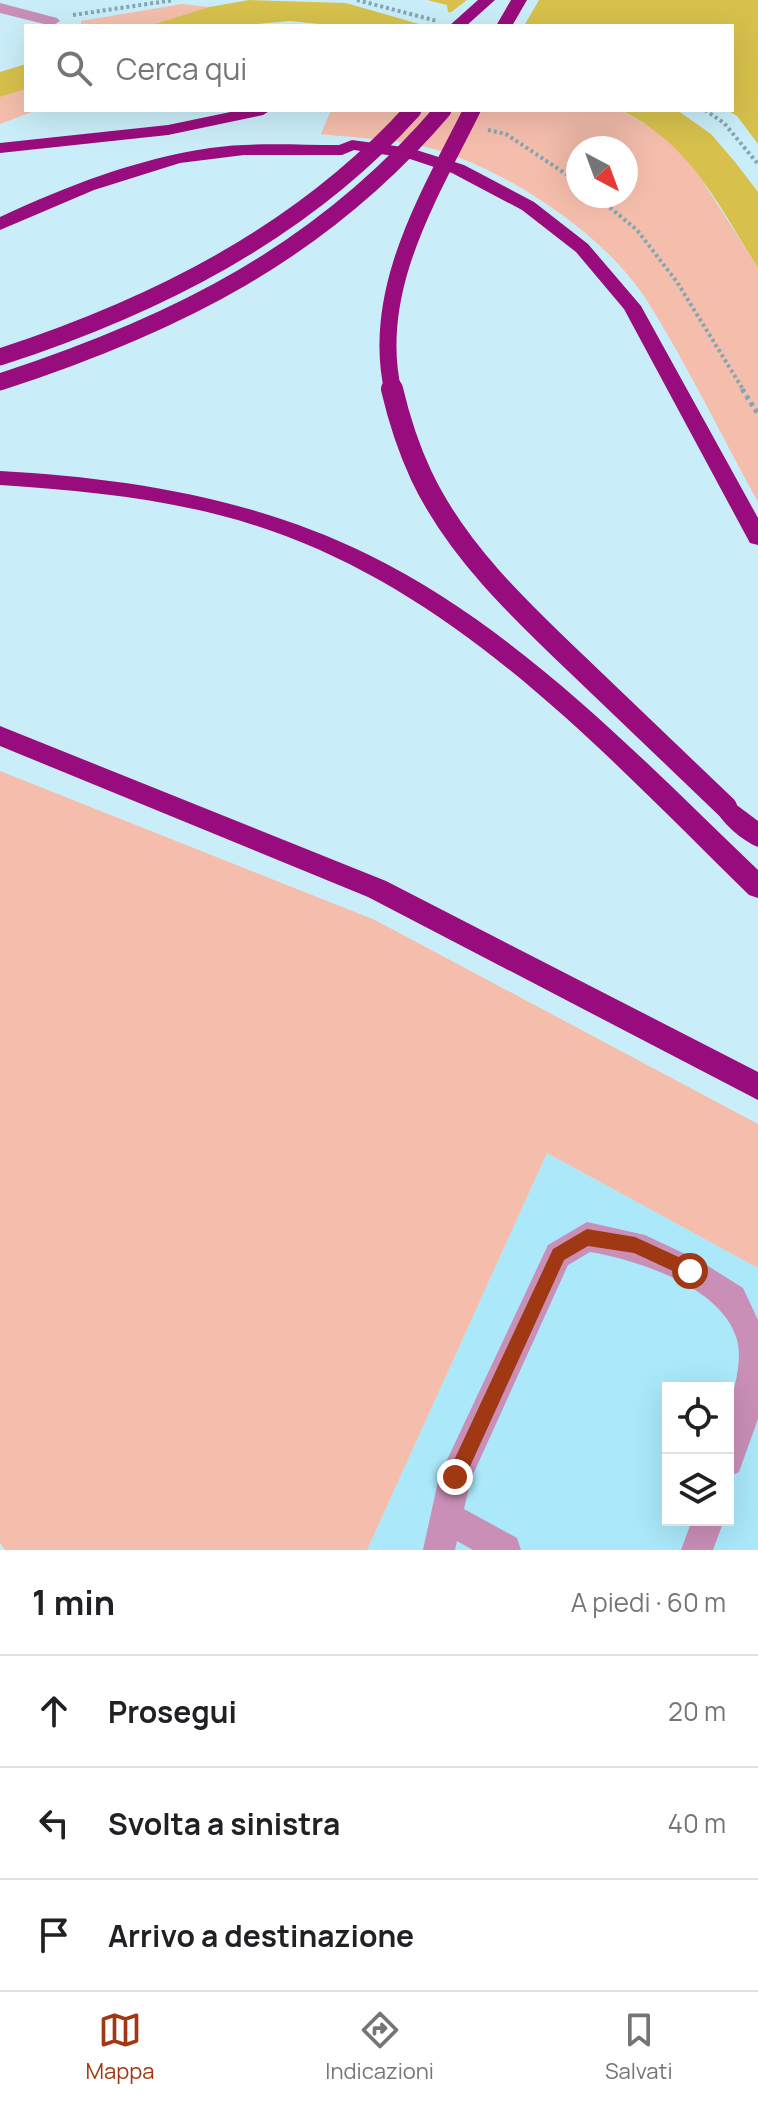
<!DOCTYPE html>
<html lang="it">
<meta charset="utf-8">
<style>
body{margin:0;font-family:Manrope,sans-serif;background:#f2f2f2;color:#202124}
.controls{position:absolute;right:24px;bottom:24px;display:grid;overflow:hidden;border-radius:0px;box-shadow:0 8px 32px #0002}
.controls button{width:72px;height:72px;display:grid;place-items:center;padding:0;border:0;border-bottom:2px solid #e0e0e0;background:#fff;color:#202124;font:40px sans-serif}
.compass{position:absolute;left:566px;top:136px;width:72px;height:72px;border-radius:50%;background:#fff;box-shadow:0 8px 32px #0002;rotate:139deg}
.stop{position:absolute;width:24px;height:24px;margin:-18px;border:6px solid #a03913;border-radius:50%;background:#fff}
.stop.end{background:#a03913;border-color:#fff;box-shadow:0 2px 8px #0008}
.list{margin:0;padding:0;list-style:none}
h2{display:flex;justify-content:space-between;align-items:center;height:104px;margin:0;padding:0 32px;font-size:34px}
h2 small{font-size:26px;font-weight:400;color:#757577}
.list li{display:grid;grid-template-columns:52px 1fr auto;gap:24px;align-items:center;box-sizing:border-box;height:112px;padding:0 32px;border-top:2px solid #e0e0e0}
.list b{display:block;font-size:30px;white-space:nowrap}
.list em{font-size:26px;font-style:normal;color:#757577}
.icon{flex:none;width:44px;height:44px;fill:none;stroke:currentColor;stroke-width:2;stroke-linecap:round;stroke-linejoin:round}
.map{position:relative;flex:none;width:758px;height:1550px;overflow:hidden}
.search{position:absolute;background:#fff;box-shadow:0 8px 32px #0002;left:24px;right:24px;top:24px;height:88px;display:flex;align-items:center;gap:20px;box-sizing:border-box;padding:0 28px;border-radius:0px;color:#757577;font-size:30px}
.sheet{height:440px;background:#fff}
nav{display:flex;justify-content:space-around;align-items:center;box-sizing:border-box;height:112px;border-top:2px solid #e0e0e0;background:#fff;font-size:22px;color:#757577}
nav a{display:grid;justify-items:center;gap:4px}
nav .on{color:#a03913}
.map>svg:first-child{display:block}
.built{fill:#aae8fa;fill-rule:evenodd}
.green{fill:#f5beac;fill-rule:evenodd}
.water{fill:#d7c14c}
.pier{fill:#caeef9}
.lines{fill:none;stroke-linecap:round;stroke-linejoin:round}
.path-far1{stroke:#83a6b1;stroke-width:4;stroke-dasharray:3 3;stroke-linecap:butt}
.path{stroke:#83a6b1;stroke-width:5;stroke-dasharray:4 4;stroke-linecap:butt}
.minor{fill:#c98fb7;fill-rule:evenodd}
.highway{fill:#990c7d;fill-rule:evenodd}
.highway-bridge-far1{stroke:#990c7d;stroke-width:17}
.highway-bridge{stroke:#990c7d;stroke-width:22}
.route{fill:#a03913}
</style>
<div class="map">
<svg width="758" height="1550" viewBox="0 0 758 1550">
<rect width="100%" height="100%" fill="#caeef9"/>
<path class="built" d="M 547,1153 L 758,1268 L 758,1550 L 367,1550 ZM 668,1388 L 728,1388 L 728,1520 L 668,1520 Z"/>
<g class="green">
<path d="M 182,4 L 209,7 L 148,26 L 81,26 L 81,21 Z"/>
<path d="M 26,89 L 26,110 L 37,110 L 0,124 L 0,97 Z"/>
<path d="M 331,110 L 621,110 L 667,137 L 693,166 L 758,268 L 758,502 C 721,435 687,364 646,299 C 602,232 506,169 430,148 C 395,139 356,138 321,134 ZM 578,148 L 626,148 L 626,196 L 578,196 Z"/>
<path d="M 0,771 L 375,920 L 758,1124 L 758,1268 L 547,1153 L 367,1550 L 5,1550 L 0,1543 Z"/>
</g>
<g class="water">
<path d="M 249,0 L 346,3 L 426,26 L 340,26 L 290,21 L 235,26 L 148,26 L 209,7 Z"/>
<path d="M 427,0 L 758,0 L 758,144 L 737,116 L 727,110 L 732,110 L 732,26 L 507,26 L 448,12 L 447,5 Z"/>
<path d="M 26,64 L 26,89 L 0,97 L 0,72 Z"/>
<path d="M 621,110 L 677,110 L 711,134 L 735,162 L 758,192 L 758,268 C 718,205 692,145 621,110 Z"/>
</g>
<path class="pier" d="M 467,0 L 539,0 L 524,26 L 495,26 L 446,16 Z"/>
<g class="lines">
<g class="path-far1">
<path d="M 357,0 L 437,21"/>
<path d="M 73,15 L 174,0"/>
<path d="M 705,110 L 724,123 L 758,164"/>
<path d="M 488,130 L 506,134 L 578,182"/>
<path d="M 596,196 L 637,230 L 677,282 L 744,391"/>
</g>
<path class="path" d="M 742,389 L 758,414"/>
<g class="minor">
<path d="M 0,3 L 57,18 L 60,21 L 52,26 L 0,13 Z"/>
<path d="M 587,1222 L 645,1235 L 700,1261 L 743,1288 L 758,1320 L 758,1419 L 739,1472 L 728,1477 C 728,1457 725,1435 728,1416 C 732,1393 742,1367 738,1344 C 727,1288 637,1260 590,1252 L 568,1265 L 471,1479 L 464,1509 L 517,1538 L 521,1550 L 473,1550 L 457,1541 L 455,1550 L 423,1550 L 439,1477 L 548,1245 Z"/>
<path d="M 692,1520 L 724,1520 L 713,1550 L 681,1550 Z"/>
</g>
<g class="highway">
<path d="M 478,0 L 495,0 L 466,26 L 449,26 Z"/>
<path d="M 511,0 L 527,0 L 512,26 L 496,26 Z"/>
<path d="M 240,110 L 271,110 L 263,115 L 168,135 L 0,153 L 0,143 L 168,125 Z"/>
<path d="M 352,140 L 410,148 L 464,165 L 534,202 L 588,244 L 641,306 L 758,518 L 758,545 L 750,543 L 624,309 L 576,252 L 522,210 L 452,173 L 407,158 L 354,150 L 342,155 L 244,155 L 180,163 L 94,190 L 0,230 L 0,217 C 67,186 136,159 210,148 C 252,142 296,145 339,145 Z"/>
<path d="M 0,471 C 127,478 254,498 369,555 C 519,629 639,756 758,870 L 758,898 L 749,895 C 606,755 463,597 269,530 C 183,500 91,491 0,485 Z"/>
<path d="M 0,726 L 386,881 L 758,1072 L 758,1100 L 368,897 L 0,746 Z"/>
<path d="M 726,797 L 758,821 L 758,847 C 742,841 721,822 714,807 L 717,800 Z"/>
</g>
<g class="highway-bridge-far1">
<path d="M 0,357 C 156,306 302,233 413,110"/>
<path d="M 0,382 C 175,325 322,252 443,110"/>
<path d="M 393,391 C 370,291 429,196 472,110"/>
</g>
<path class="highway-bridge" d="M 392,389 C 399,419 408,447 421,475 C 457,552 524,614 585,672 C 632,717 679,762 726,807"/>
</g>
<path class="route" d="M 587,1229 L 635,1237 L 696,1265 L 698,1271 L 690,1279 L 634,1253 L 588,1246 L 564,1260 L 462,1484 L 449,1484 L 449,1471 L 553,1249 Z"/>
</svg>
<div class="controls">
<button><svg class="icon" aria-label="locate" viewBox="0 0 24 24"><circle cx="12" cy="12" r="6"/><path d="M12 2v4M12 18v4M2 12h4M18 12h4"/></svg></button>
<button><svg class="icon" aria-label="layers" viewBox="0 0 24 24"><path d="M12 4l9 5-9 5-9-5zM3 14l9 5 9-5"/></svg></button>
</div>
<svg class="compass" viewBox="-18 -18 36 36"><path d="M0-13l5 13h-10z" fill="#e53935"/><path d="M0 13l5-13h-10z" fill="#757577"/></svg>
<div class="stop" style="left:690px;top:1271px"></div>
<div class="stop end" style="left:455px;top:1477px"></div>
<div class="search"><svg class="icon" aria-label="search" viewBox="0 0 24 24"><circle cx="10" cy="10" r="6"/><path d="M15 15l6 6"/></svg>Cerca qui</div>
</div>
<section class="sheet">
<h2>1 min<small>A piedi · 60 m</small></h2>
<ul class="list">
<li><svg class="icon" aria-label="ahead" viewBox="0 0 24 24"><path d="M12 20V5M6 11l6-6 6 6"/></svg><div><b>Prosegui</b></div><em>20 m</em></li>
<li><svg class="icon" aria-label="left" viewBox="0 0 24 24"><path d="M17 20v-9H6M10 6l-5 5 5 5"/></svg><div><b>Svolta a sinistra</b></div><em>40 m</em></li>
<li><svg class="icon" aria-label="arrive" viewBox="0 0 24 24"><path d="M6 21V4h12l-3 4 3 4H6"/></svg><div><b>Arrivo a destinazione</b></div></li>
</ul>
</section>
<nav>
<a class="on"><svg class="icon" aria-label="map" viewBox="0 0 24 24"><path d="M3 6l6-2 6 2 6-2v14l-6 2-6-2-6 2zM9 4v14M15 6v14"/></svg>Mappa</a>
<a><svg class="icon" aria-label="directions" viewBox="0 0 24 24"><path d="M12 3l9 9-9 9-9-9zM9 14v-3h6M13 9l2 2-2 2"/></svg>Indicazioni</a>
<a><svg class="icon" aria-label="saved" viewBox="0 0 24 24"><path d="M7 4h10v16l-5-4-5 4z"/></svg>Salvati</a>
</nav>
